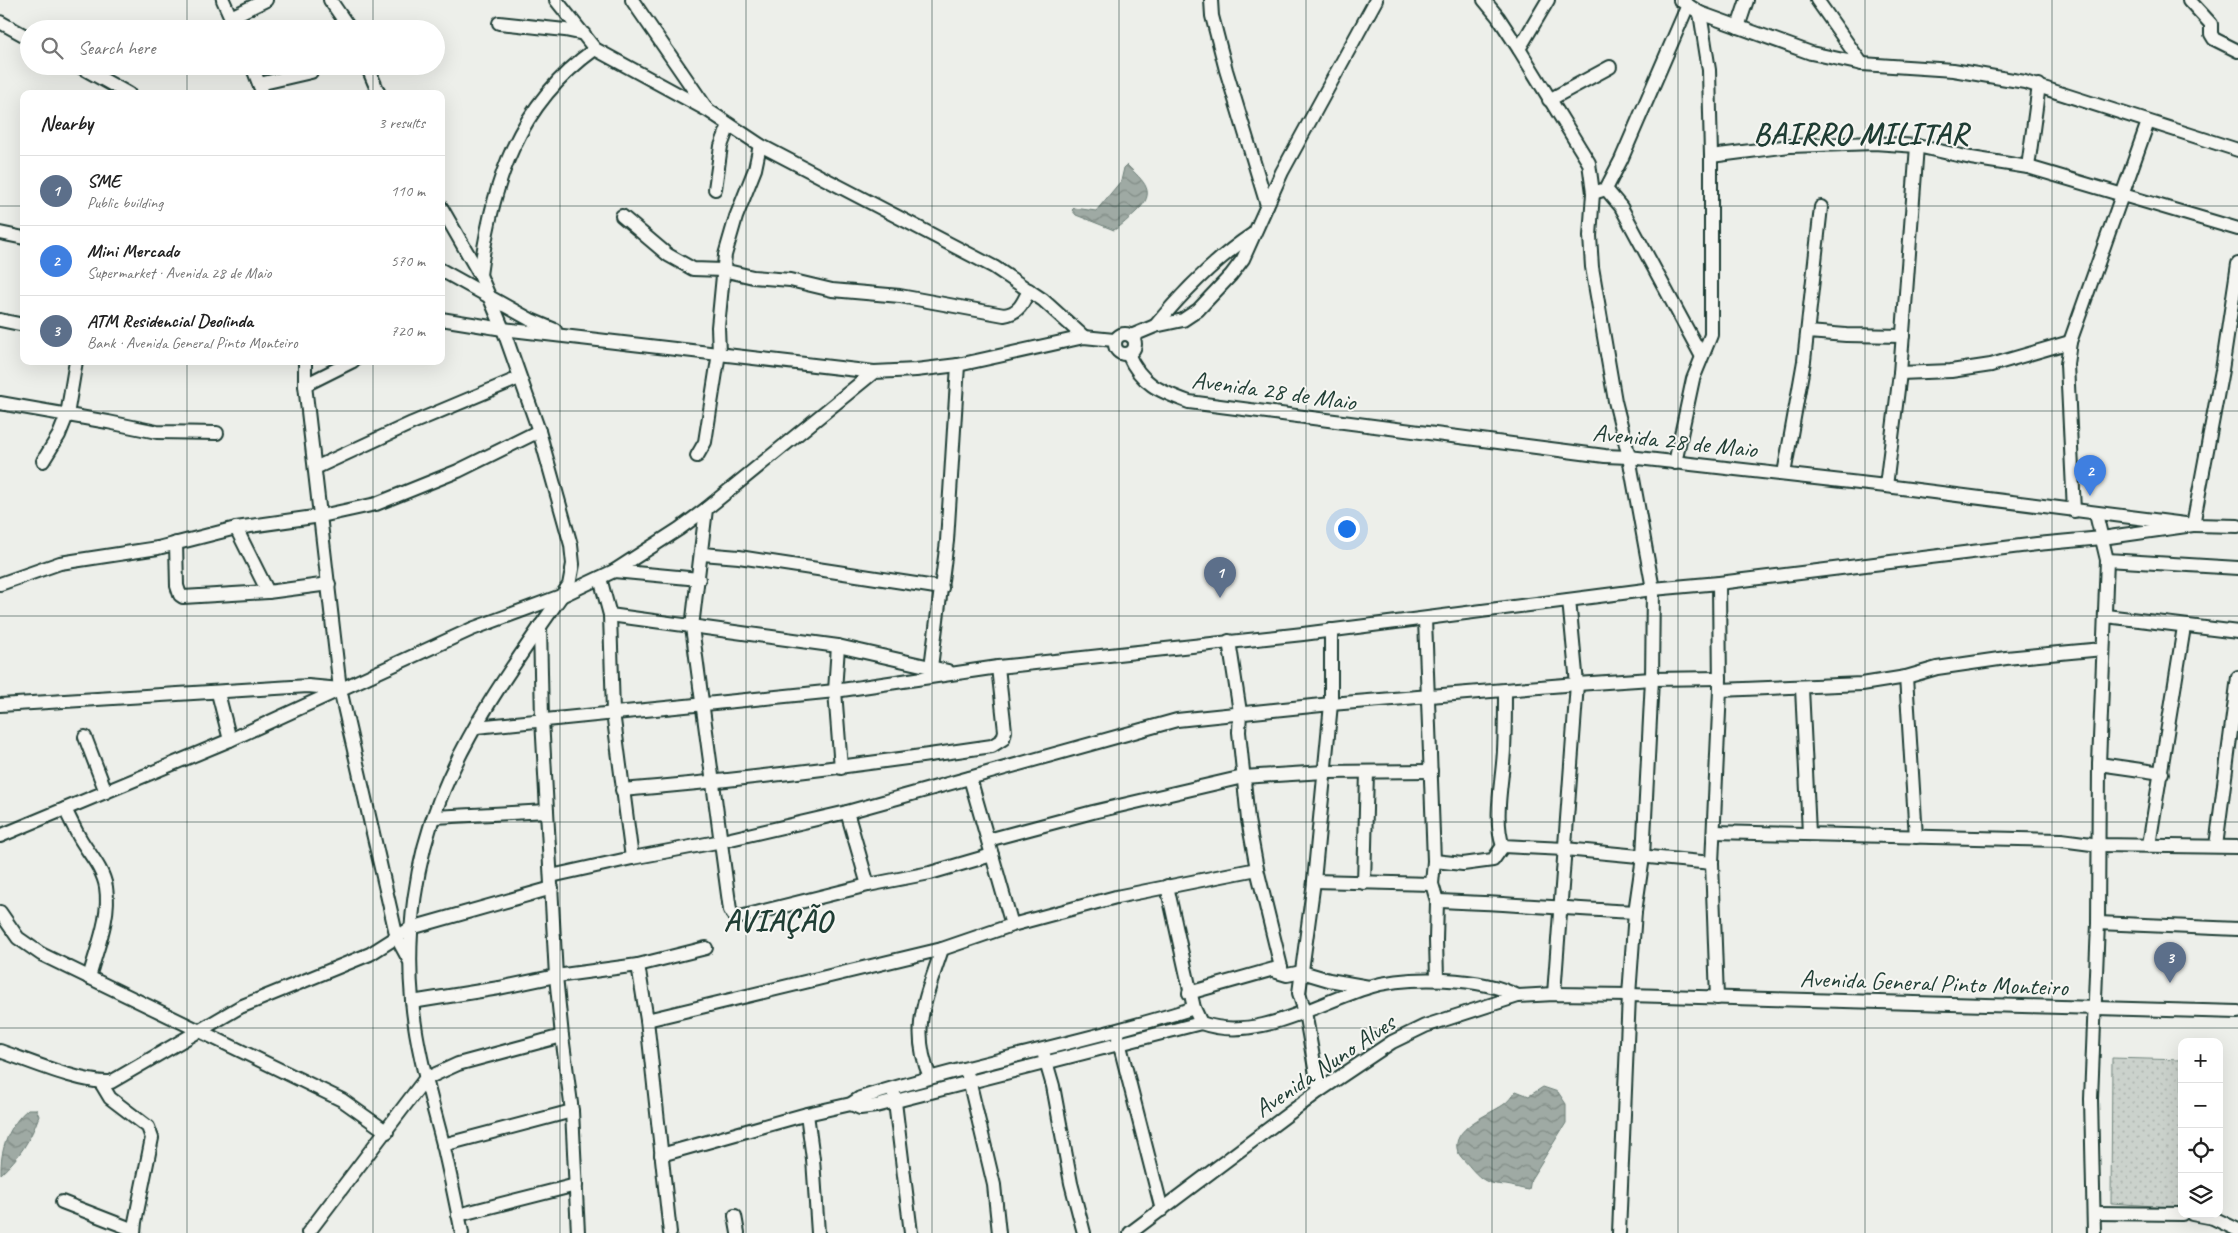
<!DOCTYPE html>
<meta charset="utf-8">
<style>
body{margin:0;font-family:Caveat,sans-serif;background:#f2f2f2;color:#222}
.controls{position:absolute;right:15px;bottom:15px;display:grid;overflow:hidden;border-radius:10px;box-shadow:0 5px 20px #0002}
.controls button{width:45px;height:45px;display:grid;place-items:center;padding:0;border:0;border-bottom:1px solid #e0e0e0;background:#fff;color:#222;font:25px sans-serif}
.you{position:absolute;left:1346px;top:528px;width:18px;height:18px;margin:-12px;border:4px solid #fff;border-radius:50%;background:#1a73e8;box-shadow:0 0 0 8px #1a73e833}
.badge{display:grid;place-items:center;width:32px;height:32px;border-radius:50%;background:#d1495b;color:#fff;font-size:16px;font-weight:700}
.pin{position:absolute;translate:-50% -41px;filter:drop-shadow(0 1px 2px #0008)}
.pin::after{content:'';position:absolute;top:26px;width:18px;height:15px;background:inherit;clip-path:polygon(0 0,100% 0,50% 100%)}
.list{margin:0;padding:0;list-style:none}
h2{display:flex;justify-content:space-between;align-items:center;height:65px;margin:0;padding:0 20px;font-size:21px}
h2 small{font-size:16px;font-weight:400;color:#767676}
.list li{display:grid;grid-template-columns:32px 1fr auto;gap:15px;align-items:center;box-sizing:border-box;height:70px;padding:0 20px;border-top:1px solid #e0e0e0}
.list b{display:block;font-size:19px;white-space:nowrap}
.list p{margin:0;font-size:16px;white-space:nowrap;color:#767676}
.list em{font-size:16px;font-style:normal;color:#767676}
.icon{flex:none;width:28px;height:28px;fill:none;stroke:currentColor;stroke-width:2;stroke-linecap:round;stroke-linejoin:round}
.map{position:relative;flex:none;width:2238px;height:1233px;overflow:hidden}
.search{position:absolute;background:#fff;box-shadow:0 5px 20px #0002;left:20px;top:20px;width:425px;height:55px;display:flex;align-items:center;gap:12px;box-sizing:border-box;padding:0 18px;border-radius:28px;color:#767676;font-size:19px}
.panel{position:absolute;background:#fff;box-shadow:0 5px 20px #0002;left:20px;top:90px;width:425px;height:275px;border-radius:10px}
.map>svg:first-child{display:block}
.green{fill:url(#green-dots);stroke:#758880}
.water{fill:url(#water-waves);stroke:#6c7e77}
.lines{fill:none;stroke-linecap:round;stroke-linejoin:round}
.minor-casing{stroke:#1f3d34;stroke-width:16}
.minor{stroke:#f6f6f2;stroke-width:12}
.grid{fill:none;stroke:#1f3d34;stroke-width:1;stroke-opacity:0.55}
.labels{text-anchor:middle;stroke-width:4;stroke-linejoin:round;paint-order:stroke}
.street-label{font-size:25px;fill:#1f3d34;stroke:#f6f6f2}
.district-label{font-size:30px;font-weight:bold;letter-spacing:1px;fill:#1f3d34;stroke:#f6f6f2}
</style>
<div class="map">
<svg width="2238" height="1233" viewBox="0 0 2238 1233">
<defs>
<pattern id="green-dots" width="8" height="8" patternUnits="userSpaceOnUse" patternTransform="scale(1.25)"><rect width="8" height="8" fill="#cbd2cc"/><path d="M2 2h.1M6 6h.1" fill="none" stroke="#aeb5b0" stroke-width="1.8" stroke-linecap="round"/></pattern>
<pattern id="water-waves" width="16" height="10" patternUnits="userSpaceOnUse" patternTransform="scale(1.25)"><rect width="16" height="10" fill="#9faaa4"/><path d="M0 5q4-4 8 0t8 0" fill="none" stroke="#818c86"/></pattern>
</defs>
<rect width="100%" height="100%" fill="#edefea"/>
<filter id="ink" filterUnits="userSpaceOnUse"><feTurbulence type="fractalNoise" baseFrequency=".02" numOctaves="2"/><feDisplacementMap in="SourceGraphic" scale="10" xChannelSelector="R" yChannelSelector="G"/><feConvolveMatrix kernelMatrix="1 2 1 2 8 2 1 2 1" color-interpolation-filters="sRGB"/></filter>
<g filter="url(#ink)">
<path class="green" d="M 2112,1058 L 2182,1060 L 2182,1208 L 2111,1203 Z"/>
<g class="water">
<path d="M 1127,165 C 1144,182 1158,192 1136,212 C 1128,219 1123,225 1114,230 L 1076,215 L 1072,210 L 1074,208 L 1096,211 L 1121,181 L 1124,168 Z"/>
<path d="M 1543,1087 L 1558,1092 L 1566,1104 L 1566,1123 L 1531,1179 L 1529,1190 C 1521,1189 1513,1186 1506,1185 C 1488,1184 1482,1181 1470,1167 C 1467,1163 1460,1157 1458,1152 C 1449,1129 1490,1114 1503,1105 C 1508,1102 1512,1096 1516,1091 L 1529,1096 Z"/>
<path d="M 28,1109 L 36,1109 L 39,1116 C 31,1139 19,1158 1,1174 C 0,1149 9,1125 28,1109 Z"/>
</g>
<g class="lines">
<defs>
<g id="minor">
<path d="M 223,0 L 236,29"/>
<path d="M 330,0 L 350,29"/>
<path d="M 556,0 L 595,49 L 709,111 L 760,145 L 994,267 L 1043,300 L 1084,337"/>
<path d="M 632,0 L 707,109"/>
<path d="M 1211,0 L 1212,16 L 1226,70 L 1267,205"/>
<path d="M 1484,0 L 1498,17 L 1519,49 L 1589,163 L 1593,193 L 1590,236 L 1592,267 L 1615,401 L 1629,457 L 1653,589 L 1652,679 L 1643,857 L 1635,912 L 1629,995 L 1619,1233"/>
<path d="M 1680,0 L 1700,13 L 1811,53 L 1862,64 L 1953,70 L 2025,82 L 2238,150"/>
<path d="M 1817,0 L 1862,64"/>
<path d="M 2189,0 L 2211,24 L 2211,34 L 2214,39 L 2238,51"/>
<path d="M 231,17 L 266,0"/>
<path d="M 0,22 L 29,38"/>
<path d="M 499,23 L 565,30 L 584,34"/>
<path d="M 1738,27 L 1747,0"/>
<path d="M 1519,49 L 1548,0"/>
<path d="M 79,66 L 129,94"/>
<path d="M 252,66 L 263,94"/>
<path d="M 367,66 L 379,94"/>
<path d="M 259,84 L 311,72"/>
<path d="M 1549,100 L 1610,67"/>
<path d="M 1711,156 L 1790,146 L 1874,143 L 1917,146 L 1971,158 L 2028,167 L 2238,229"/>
<path d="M 2028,167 L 2039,85"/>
<path d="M 715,189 L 721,146 L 729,125"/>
<path d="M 1606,189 L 1621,207 L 1701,355"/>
<path d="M 1593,193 L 1606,189 L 1621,160 L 1688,5"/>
<path d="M 441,207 L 480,275 L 503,329 L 539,431 L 571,545 L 573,564 L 569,585 C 522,653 471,721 440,799 C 415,861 406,934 412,1000 C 416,1049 431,1097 443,1144 C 450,1174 456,1203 462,1233"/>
<path d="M 622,216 L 668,255 L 693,269 L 723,270 L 753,277 L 790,280 L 832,290 L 900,296 L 1004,315 C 1019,313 1023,303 1029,290"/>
<path d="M 0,233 L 24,238"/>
<path d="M 441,270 L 531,320 L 555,330"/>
<path d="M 480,275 C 492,183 517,105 595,49"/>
<path d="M 441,319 L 503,329 L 874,372 L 916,370 L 958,365 L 1084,337 L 1114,340"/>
<path d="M 0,320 L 24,325"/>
<path d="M 1155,326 C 1184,291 1215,259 1253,234"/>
<path d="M 1808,332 L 1846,335 L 1903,336"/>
<circle cx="1125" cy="344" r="10"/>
<path d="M 1131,336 L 1155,326 L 1183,320 L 1198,310 L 1231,275 L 1243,259 L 1282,172 L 1376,0"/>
<path d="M 1128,354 C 1141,384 1159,391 1189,402 L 1605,456 L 1629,457 L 1886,486 L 2193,525 L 2238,526"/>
<path d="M 305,361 L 305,385 L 340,689 L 397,938 L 409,960"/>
<path d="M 1900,373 L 1951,371 L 1991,365 L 2070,342"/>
<path d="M 305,385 L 353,361"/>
<path d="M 0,403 L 108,422 L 157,432 L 217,433"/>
<path d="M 697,456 L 705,442 L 719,353 L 718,327 L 725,255 L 736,217 L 755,169 L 760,145"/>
<path d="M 43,461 L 59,435 L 67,415 L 76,361"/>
<path d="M 1675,463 L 1693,379 L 1711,335 L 1711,156 L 1709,70 L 1700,13"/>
<path d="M 315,468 L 412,423 L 519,378"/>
<path d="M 1784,474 L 1804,361 L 1821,207"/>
<path d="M 1886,486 L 1900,373 L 1917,146"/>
<path d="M 706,509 L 692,627 L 730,910 L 733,915 L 740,917 L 868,885 L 930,873 L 992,855"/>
<path d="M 2074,511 L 2067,364 L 2070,342 L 2148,122"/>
<path d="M 236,528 L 268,592 L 329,584"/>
<path d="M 176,543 L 177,586 L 180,595 L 183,597 L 268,592"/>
<path d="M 702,554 L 739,557 L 942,588"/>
<path d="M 2107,560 L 2238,568"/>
<path d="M 614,571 L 699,579"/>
<path d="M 600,578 L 610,615 L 613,712 L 632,858"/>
<path d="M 0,584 L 60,563 L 158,548 L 236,528 L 321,516 L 376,504 L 458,471 L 539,431"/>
<path d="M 610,615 L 838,646 L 948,671"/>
<path d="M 2106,616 L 2238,632"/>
<path d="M 1425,619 L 1434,861 L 1432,884 L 1437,901 L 1436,940 L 1437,978"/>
<path d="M 540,626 L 542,719 L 556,976 L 562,1036 L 572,1111 L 578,1233"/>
<path d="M 1229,641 L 1240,712 L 1239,732 L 1248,820 L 1257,869 L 1281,967 L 1277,972 L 1287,975 L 1302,972 L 1329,980 L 1369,987"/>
<path d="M 838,646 L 835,691 L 841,768"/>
<path d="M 931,667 L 947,541 L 958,365"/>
<path d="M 1906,677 L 1916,837"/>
<path d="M 1802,688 L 1809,833"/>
<path d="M 1720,690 L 1862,684 L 1906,677 L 1937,668 L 2006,658 L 2103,649"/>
<path d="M 1505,691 C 1505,711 1505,730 1504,750 C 1503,778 1493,819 1503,846 L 1565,849 L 1712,863"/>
<path d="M 218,693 L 230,740"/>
<path d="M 0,705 L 308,686 L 340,689"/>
<path d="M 476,727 L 835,691 L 998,667 L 1303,634 L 1653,589 L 1719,583 L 2037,544 L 2102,538 L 2193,525 L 2222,370 L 2238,264"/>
<path d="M 85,737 L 106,792"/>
<path d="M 2099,764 L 2162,773"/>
<path d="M 970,778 L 1012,925"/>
<path d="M 622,790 C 746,780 869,764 992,746 L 1003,739 L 1005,731 L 998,667"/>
<path d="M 65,809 C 70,819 75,830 81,840 C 90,855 103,869 106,887 C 111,917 96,950 89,978"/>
<path d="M 847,812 L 868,885"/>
<path d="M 434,817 L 547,811"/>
<path d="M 1714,832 L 2061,840 L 2099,845 L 2238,847"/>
<path d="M 0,836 L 230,740 L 472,629 L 561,596 L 614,571 L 679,529 L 706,509 L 874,372"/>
<path d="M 988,840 L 1093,812 L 1243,777 L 1324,772 L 1431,771"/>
<path d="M 2149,845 L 2184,627"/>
<path d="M 2216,846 L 2238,677"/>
<path d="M 1434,861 L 1463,864 L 1493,860 L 1503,846"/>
<path d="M 551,876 L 632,858 L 722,841 L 847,812 L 1177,720 L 1331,704 L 1577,684 L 1652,679 L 1720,678"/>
<path d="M 1314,881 L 1432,884"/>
<path d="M 1364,883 L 1367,772"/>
<path d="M 1167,886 L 1194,1008 L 1201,1023 C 1257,1043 1316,1003 1369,987 C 1408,975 1482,977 1518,996"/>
<path d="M 1437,901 C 1504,903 1569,909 1635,912"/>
<path d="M 0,912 L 18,938 L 41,954 L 342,1100 L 387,1132"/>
<path d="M 2098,923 L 2238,929"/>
<path d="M 638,965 L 706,948"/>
<path d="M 1189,993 L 1281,967"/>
<path d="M 1554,994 L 1577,684 L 1569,600"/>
<path d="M 1717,998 L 1712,863 L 1720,690 L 1719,583"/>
<path d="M 412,1002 L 499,988 L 556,976 L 638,965 L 647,1020 L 942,949 L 1012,925 L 1116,897 L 1257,869"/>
<path d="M 647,1020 L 670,1233"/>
<path d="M 1118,1038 L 1162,1210"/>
<path d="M 0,1051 C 29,1061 83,1084 111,1082 L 240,1007 L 370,954 L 411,928 L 552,888"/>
<path d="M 1044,1055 L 1053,1086 L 1071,1183 L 1084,1233"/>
<path d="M 968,1076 L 994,1185 L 999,1233"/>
<path d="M 930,1077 C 909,1028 927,996 942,949"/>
<path d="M 101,1083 L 110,1098 L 148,1127 L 152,1138 L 135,1222 L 134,1233"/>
<path d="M 1319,1091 L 1305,1012 L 1299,993 L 1314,881 L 1331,704 L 1331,630"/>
<path d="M 894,1094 L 911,1233"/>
<path d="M 851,1104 L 860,1108 L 876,1106 L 1201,1023"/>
<path d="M 807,1114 L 813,1159 L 818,1233"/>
<path d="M 443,1145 L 572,1111"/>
<path d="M 661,1155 L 807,1114 L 851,1104 L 860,1098 C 970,1063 1084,1043 1194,1008"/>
<path d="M 62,1202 L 134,1230"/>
<path d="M 2095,1213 L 2182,1214"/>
<path d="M 2192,1214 L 2213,1218 L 2238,1230"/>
<path d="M 458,1215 L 576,1185"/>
<path d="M 735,1216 L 738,1233"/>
<path d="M 308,1233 L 425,1079 L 458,1064 L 562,1036"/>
<path d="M 1130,1233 L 1319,1091 L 1392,1042 L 1425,1026 L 1518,996 L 1554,994 L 1629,995 L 2238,1012"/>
<path d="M 2094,1233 L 2091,1099 L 2098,923 L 2099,764 L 2107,560 L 2096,514"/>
</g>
</defs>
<use href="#minor" class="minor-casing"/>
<use href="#minor" class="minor"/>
</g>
</g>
<path class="grid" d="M 187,0 L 187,29M 373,0 L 373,29M 560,0 L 560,1233M 746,0 L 746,1233M 932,0 L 932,1233M 1119,0 L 1119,1233M 1306,0 L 1306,1233M 1492,0 L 1492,1233M 1678,0 L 1678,1233M 1865,0 L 1865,1233M 2052,0 L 2052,1233M 187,66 L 187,94M 373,66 L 373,94M 0,206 L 24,206M 441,206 L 2238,206M 187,361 L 187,1233M 373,361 L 373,1233M 0,411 L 2238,411M 0,616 L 2238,616M 0,822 L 2238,822M 0,1028 L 2238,1028"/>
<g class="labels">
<g class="street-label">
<text transform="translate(1274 390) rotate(8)" y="9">Avenida 28 de Maio</text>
<text transform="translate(1675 440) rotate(6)" y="9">Avenida 28 de Maio</text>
<text transform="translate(1934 982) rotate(2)" y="9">Avenida General Pinto Monteiro</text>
<text transform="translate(1324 1065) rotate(-34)" y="9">Avenida Nuno Alves</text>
</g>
<g class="district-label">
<text x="1861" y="144">BAIRRO MILITAR</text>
<text x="778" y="931">AVIAÇÃO</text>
</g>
</g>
</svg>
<div class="controls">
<button>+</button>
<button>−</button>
<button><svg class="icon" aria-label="locate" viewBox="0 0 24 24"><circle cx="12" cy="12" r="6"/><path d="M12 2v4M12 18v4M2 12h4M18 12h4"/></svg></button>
<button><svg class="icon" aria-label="layers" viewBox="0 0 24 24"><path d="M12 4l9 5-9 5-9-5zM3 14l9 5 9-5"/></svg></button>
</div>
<div class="you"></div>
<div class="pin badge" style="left:1220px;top:598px;background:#5c6f8a">1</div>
<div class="pin badge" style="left:2090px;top:496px;background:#3f7fe0">2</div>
<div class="pin badge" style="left:2170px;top:983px;background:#5c6f8a">3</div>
<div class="search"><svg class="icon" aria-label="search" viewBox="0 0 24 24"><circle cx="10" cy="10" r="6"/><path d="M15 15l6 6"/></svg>Search here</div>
<section class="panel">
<h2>Nearby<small>3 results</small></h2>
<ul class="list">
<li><span class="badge" style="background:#5c6f8a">1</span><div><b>SME</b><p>Public building</p></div><em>110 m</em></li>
<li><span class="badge" style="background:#3f7fe0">2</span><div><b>Mini Mercado</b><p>Supermarket · Avenida 28 de Maio</p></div><em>570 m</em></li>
<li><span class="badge" style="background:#5c6f8a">3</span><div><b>ATM Residencial Deolinda</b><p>Bank · Avenida General Pinto Monteiro</p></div><em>720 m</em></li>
</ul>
</section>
</div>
